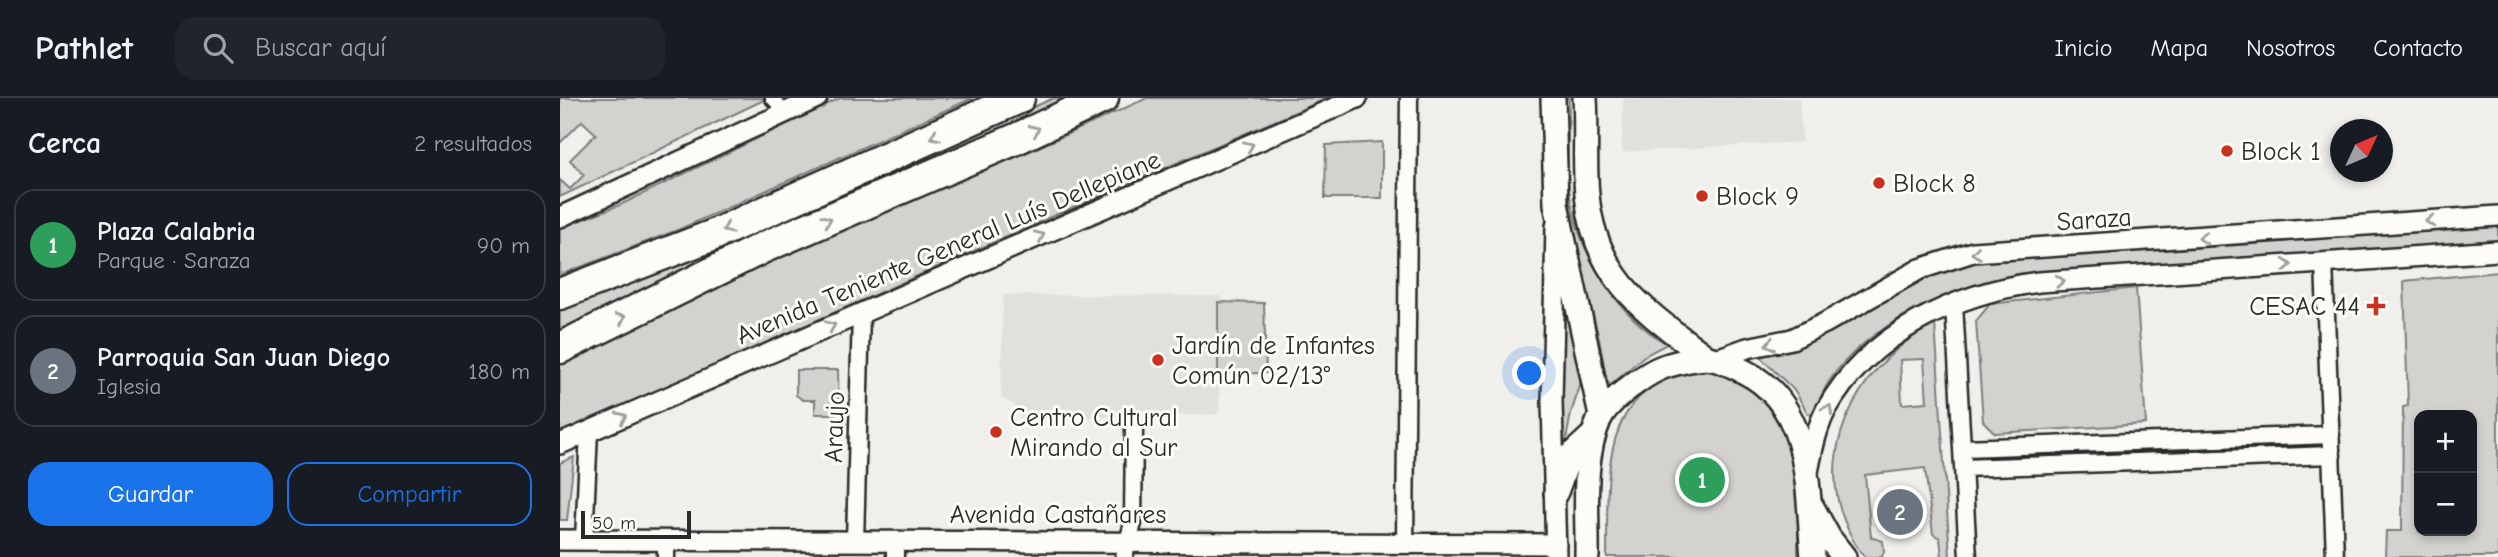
<!DOCTYPE html>
<html lang="es">
<meta charset="utf-8">
<style>
body{margin:0;font-family:"Comic Neue",sans-serif;background:#20242c;color:#f1f3f6}
.controls{position:absolute;right:21px;bottom:21px;display:grid;overflow:hidden;border-radius:14px;box-shadow:0 4px 10px #0003}
.controls button{width:63px;height:63px;display:grid;place-items:center;padding:0;border:0;border-bottom:2px solid #363941;background:#171b24;color:#f1f3f6;font:35px sans-serif}
.compass{position:absolute;left:1770px;top:21px;width:63px;height:63px;border-radius:50%;background:#171b24;box-shadow:0 4px 10px #0003;rotate:46deg}
.scale{position:absolute;left:21px;bottom:18px;width:110px;box-sizing:border-box;padding-left:7px;border:4px solid #2b2b2b;border-top:0;font-size:19px;line-height:24px;white-space:nowrap;color:#2b2b2b;-webkit-text-stroke:5px #fdfcf7;paint-order:stroke}
.you{position:absolute;left:970px;top:276px;width:24px;height:24px;margin:-18px;border:5px solid #fff;border-radius:50%;background:#1a73e8;box-shadow:0 0 0 10px #1a73e833}
.badge{display:grid;place-items:center;width:46px;height:46px;border-radius:50%;background:#1a73e8;color:#fff;font-size:23px;font-weight:700}
.pin{position:absolute;translate:-50% -50%;border:4px solid #fff;box-shadow:0 2px 7px #0006}
.list{margin:0;padding:0;list-style:none}
h2{display:flex;justify-content:space-between;align-items:center;height:91px;margin:0;padding:0 28px;font-size:30px}
h2 small{font-size:23px;font-weight:400;color:#9ea1a6}
.list li{display:grid;grid-template-columns:46px 1fr auto;gap:21px;align-items:center;box-sizing:border-box;height:112px;margin:0 14px 14px;padding:0 14px;border:2px solid #363941;border-radius:21px}
.list b{display:block;font-size:26px;white-space:nowrap}
.list p{margin:0;font-size:23px;white-space:nowrap;color:#9ea1a6}
.list em{font-size:23px;font-style:normal;color:#9ea1a6}
.actions{display:flex;gap:14px;padding:21px 28px}
.actions a{flex:1;padding:16px 0;border:2px solid #1a73e8;border-radius:21px;text-align:center;font-size:24px;color:#1a73e8}
.actions .main{background:#1a73e8;color:#fff}
.icon{flex:none;width:38px;height:38px;fill:none;stroke:currentColor;stroke-width:2;stroke-linecap:round;stroke-linejoin:round}
.map{position:relative;flex:none;width:1938px;height:459px;overflow:hidden}
header{display:flex;align-items:center;gap:42px;box-sizing:border-box;height:98px;padding:0 35px;background:#171b24;border-bottom:2px solid #363941}
header strong{font-size:33px}
nav{display:flex;gap:38px;margin-inline-start:auto;font-size:24px}
.search{width:490px;height:63px;background:#20242c;display:flex;align-items:center;gap:18px;box-sizing:border-box;padding:0 24px;border-radius:21px;color:#9ea1a6;font-size:26px}
main{display:flex}
aside{flex:1;background:#171b24}
.map>svg:first-child{display:block}
.built{fill:#e1e0dc}
.green{fill:#d3d2cf;stroke:#7f7e7d;stroke-width:2;fill-rule:evenodd}
.lines{fill:none;stroke-linecap:round;stroke-linejoin:round}
.pedestrian-casing{stroke:#2b2b2b;stroke-width:18}
.minor-casing{stroke:#2b2b2b;stroke-width:21}
.tertiary-casing{stroke:#2b2b2b;stroke-width:24}
.secondary-casing{stroke:#2b2b2b;stroke-width:28}
.motorway-casing{stroke:#2b2b2b;stroke-width:35}
.pedestrian{stroke:#fdfcf7;stroke-width:12}
.minor{stroke:#fdfcf7;stroke-width:16}
.tertiary{stroke:#fdfcf7;stroke-width:19}
.secondary{stroke:#fdfcf7;stroke-width:23}
.motorway{stroke:#fdfcf7;stroke-width:30}
.oneway{stroke:#9e9e9b}
.poi-dot{fill:#c8321e;stroke:#fdfcf7;stroke-width:2.5}
.labels{text-anchor:middle;stroke-width:6;stroke-linejoin:round;paint-order:stroke}
.poi-label{font-size:26px;fill:#2b2b2b;stroke:#fdfcf7;text-anchor:start}
.street-label{font-size:26px;fill:#2b2b2b;stroke:#fdfcf7}
</style>
<header>
<strong>Pathlet</strong>
<div class="search"><svg class="icon" aria-label="search" viewBox="0 0 24 24"><circle cx="10" cy="10" r="6"/><path d="M15 15l6 6"/></svg>Buscar aquí</div>
<nav><a>Inicio</a><a>Mapa</a><a>Nosotros</a><a>Contacto</a></nav>
</header>
<main>
<aside>
<h2>Cerca<small>2 resultados</small></h2>
<ul class="list">
<li><span class="badge" style="background:#2e9e5b">1</span><div><b>Plaza Calabria</b><p>Parque · Saraza</p></div><em>90 m</em></li>
<li><span class="badge" style="background:#6b7280">2</span><div><b>Parroquia San Juan Diego</b><p>Iglesia</p></div><em>180 m</em></li>
</ul>
<div class="actions"><a class="main">Guardar</a><a>Compartir</a></div>
</aside>
<div class="map">
<svg width="1938" height="459" viewBox="0 0 1938 459">
<rect width="100%" height="100%" fill="#f0efeb"/>
<filter id="ink" filterUnits="userSpaceOnUse"><feTurbulence type="fractalNoise" baseFrequency=".0143" numOctaves="2"/><feDisplacementMap in="SourceGraphic" scale="14" xChannelSelector="R" yChannelSelector="G"/><feConvolveMatrix kernelMatrix="1 2 1 2 8 2 1 2 1" color-interpolation-filters="sRGB"/></filter>
<g filter="url(#ink)">
<g class="built">
<path d="M 1063,0 L 1239,0 L 1242,44 L 1062,54 Z"/>
<path d="M 443,197 L 662,198 L 659,316 L 461,321 L 455,307 L 441,300 Z"/>
</g>
<g class="green">
<path d="M 0,0 L 208,0 L 0,99 L 0,82 L 10,91 L 24,77 L 10,62 L 36,36 L 22,23 L 0,45 Z"/>
<path d="M 280,0 L 413,0 L 120,131 L 0,177 L 0,130 L 62,106 Z"/>
<path d="M 494,0 L 508,0 L 137,164 L 0,233 L 0,211 C 167,146 330,73 494,0 Z"/>
<path d="M 587,0 L 768,0 L 493,118 L 0,336 L 0,262 L 153,181 L 461,57 Z"/>
<path d="M 1005,0 L 1009,0 C 1009,30 1006,62 1009,92 C 1017,152 1054,215 1107,246 L 1084,258 L 1051,287 L 1045,282 C 1042,229 1019,181 1011,129 C 1004,87 1005,43 1005,0 Z"/>
<path d="M 822,44 L 822,100 L 765,100 L 766,47 Z"/>
<path d="M 1938,124 L 1938,146 L 1521,172 C 1500,174 1478,175 1457,178 C 1392,187 1308,227 1270,282 C 1263,292 1259,305 1253,315 L 1248,316 L 1235,293 L 1199,258 L 1201,256 L 1252,242 L 1280,227 L 1346,185 L 1409,164 L 1439,158 Z"/>
<path d="M 999,164 L 1022,266 L 1020,288 L 1011,315 L 1002,364 Z"/>
<path d="M 1938,174 L 1938,459 L 1825,459 L 1826,433 L 1842,433 L 1843,309 L 1848,308 L 1844,183 ZM 1859,317 L 1912,317 L 1912,433 L 1859,433 Z"/>
<path d="M 1576,190 L 1586,326 L 1435,335 L 1423,323 L 1416,223 L 1430,206 Z"/>
<path d="M 658,204 L 704,205 L 706,275 L 658,276 Z"/>
<path d="M 1375,225 L 1390,459 L 1382,459 L 1380,440 L 1373,436 L 1365,370 L 1305,377 L 1311,439 L 1323,443 L 1324,453 L 1322,459 L 1305,459 C 1295,449 1289,435 1284,422 C 1253,344 1307,260 1375,225 ZM 1364,261 L 1367,304 L 1342,306 L 1340,262 Z"/>
<path d="M 236,272 L 278,272 L 279,316 L 255,316 L 255,302 L 243,302 L 236,297 Z"/>
<path d="M 1146,272 C 1156,275 1169,277 1178,282 C 1242,319 1238,394 1238,459 L 1047,459 C 1048,375 1037,284 1146,272 Z"/>
<path d="M 1757,345 L 1416,359 L 1415,358 L 1416,356 Z"/>
<path d="M 14,359 L 7,422 L 0,422 L 0,365 Z"/>
</g>
<g class="lines">
<defs>
<path id="pedestrian" d="M 212,0 L 226,15"/>
<g id="minor">
<path d="M 1764,164 L 1775,459"/>
<path d="M 1394,206 L 1408,459"/>
<path d="M 1403,350 L 1771,337"/>
<path d="M 1404,370 L 1772,357"/>
<path d="M 24,442 L 29,333"/>
<path d="M 106,443 L 106,459"/>
<path d="M 295,444 L 301,215"/>
<path d="M 335,444 L 335,459"/>
<path d="M 845,445 L 849,0"/>
<path d="M 564,459 L 573,425 L 574,328"/>
</g>
<g id="tertiary">
<path d="M 0,119 L 257,0"/>
<path d="M 996,128 L 992,303 L 996,459"/>
<path d="M 1157,261 L 1187,250 L 1232,241 L 1265,225 L 1360,171 L 1413,154 L 1938,118"/>
<path d="M 0,346 L 797,0"/>
<path d="M 1248,374 C 1252,354 1256,331 1266,312 C 1309,235 1396,195 1479,184 L 1938,153"/>
<path d="M 0,442 L 996,446"/>
</g>
<g id="secondary">
<path d="M 993,0 L 996,106 L 1041,318"/>
<path d="M 1025,0 C 1027,32 1024,65 1027,97 C 1035,181 1084,212 1146,259"/>
<path d="M 996,394 L 1009,359 L 1034,336"/>
<path d="M 1252,409 L 1269,440 L 1284,459"/>
<path d="M 1027,459 C 1028,415 1021,363 1039,322 C 1047,303 1089,272 1109,267 C 1145,257 1152,257 1185,274 C 1253,308 1247,394 1253,459"/>
</g>
<g id="motorway">
<path d="M 0,196 L 151,138 L 459,0"/>
<path d="M 0,250 L 202,150 L 456,41 L 543,0"/>
</g>
</defs>
<use href="#pedestrian" class="pedestrian-casing"/>
<use href="#minor" class="minor-casing"/>
<use href="#tertiary" class="tertiary-casing"/>
<use href="#secondary" class="secondary-casing"/>
<use href="#motorway" class="motorway-casing"/>
<use href="#pedestrian" class="pedestrian"/>
<use href="#minor" class="minor"/>
<use href="#tertiary" class="tertiary"/>
<use href="#secondary" class="secondary"/>
<use href="#motorway" class="motorway"/>
</g>
<defs><path id="oneway-chevron" d="M-2-3.5L2.5 0L-2 3.5" fill="none" stroke-width="1.6" stroke-linecap="round" stroke-linejoin="round" transform="scale(1.75)"/></defs>
<g class="oneway">
<use href="#oneway-chevron" transform="translate(475 32) rotate(-25)"/>
<use href="#oneway-chevron" transform="translate(375 38) rotate(156)"/>
<use href="#oneway-chevron" transform="translate(689 48) rotate(-24)"/>
<use href="#oneway-chevron" transform="translate(267 122) rotate(-23)"/>
<use href="#oneway-chevron" transform="translate(1870 123) rotate(176)"/>
<use href="#oneway-chevron" transform="translate(167 131) rotate(156)"/>
<use href="#oneway-chevron" transform="translate(480 138) rotate(-24)"/>
<use href="#oneway-chevron" transform="translate(1643 140) rotate(176)"/>
<use href="#oneway-chevron" transform="translate(1416 155) rotate(172)"/>
<use href="#oneway-chevron" transform="translate(1727 167) rotate(-4)"/>
<use href="#oneway-chevron" transform="translate(1500 183) rotate(-4)"/>
<use href="#oneway-chevron" transform="translate(61 220) rotate(-26)"/>
<use href="#oneway-chevron" transform="translate(271 228) rotate(-23)"/>
<use href="#oneway-chevron" transform="translate(1210 246) rotate(168)"/>
<use href="#oneway-chevron" transform="translate(1268 311) rotate(-60)"/>
<use href="#oneway-chevron" transform="translate(62 319) rotate(-24)"/>
</g>
</g>
<g class="poi-dot">
<circle cx="1667" cy="53" r="7"/>
<circle cx="1319" cy="85" r="7"/>
<circle cx="1142" cy="98" r="7"/>
<path d="M1812.5 197.5h7v7h7v7h-7v7h-7v-7h-7v-7h7z"/>
<circle cx="598" cy="262" r="7"/>
<circle cx="436" cy="334" r="7"/>
</g>
<g class="labels">
<g class="poi-label">
<text x="1681" y="62">Block 1</text>
<text x="1333" y="94">Block 8</text>
<text x="1156" y="107">Block 9</text>
<text x="1800" y="217" text-anchor="end">CESAC 44</text>
<text x="612" y="256">Jardín de Infantes<tspan x="612" dy="30">Común 02/13°</tspan></text>
<text x="450" y="328">Centro Cultural<tspan x="450" dy="30">Mirando al Sur</tspan></text>
</g>
<g class="street-label">
<text transform="translate(1534 121) rotate(-4)" y="9">Saraza</text>
<text transform="translate(388 149) rotate(-23)" y="9">Avenida Teniente General Luís Dellepiane</text>
<text transform="translate(274 329) rotate(-88)" y="9">Araujo</text>
<text x="498" y="425">Avenida Castañares</text>
</g>
</g>
</svg>
<div class="controls">
<button>+</button>
<button>−</button>
</div>
<svg class="compass" viewBox="-18 -18 36 36"><path d="M0-13l5 13h-10z" fill="#e53935"/><path d="M0 13l5-13h-10z" fill="#9ea1a6"/></svg>
<div class="scale">50 m</div>
<div class="you"></div>
<div class="pin badge" style="left:1142px;top:382px;background:#2e9e5b">1</div>
<div class="pin badge" style="left:1340px;top:414px;background:#6b7280">2</div>
</div>
</main>
